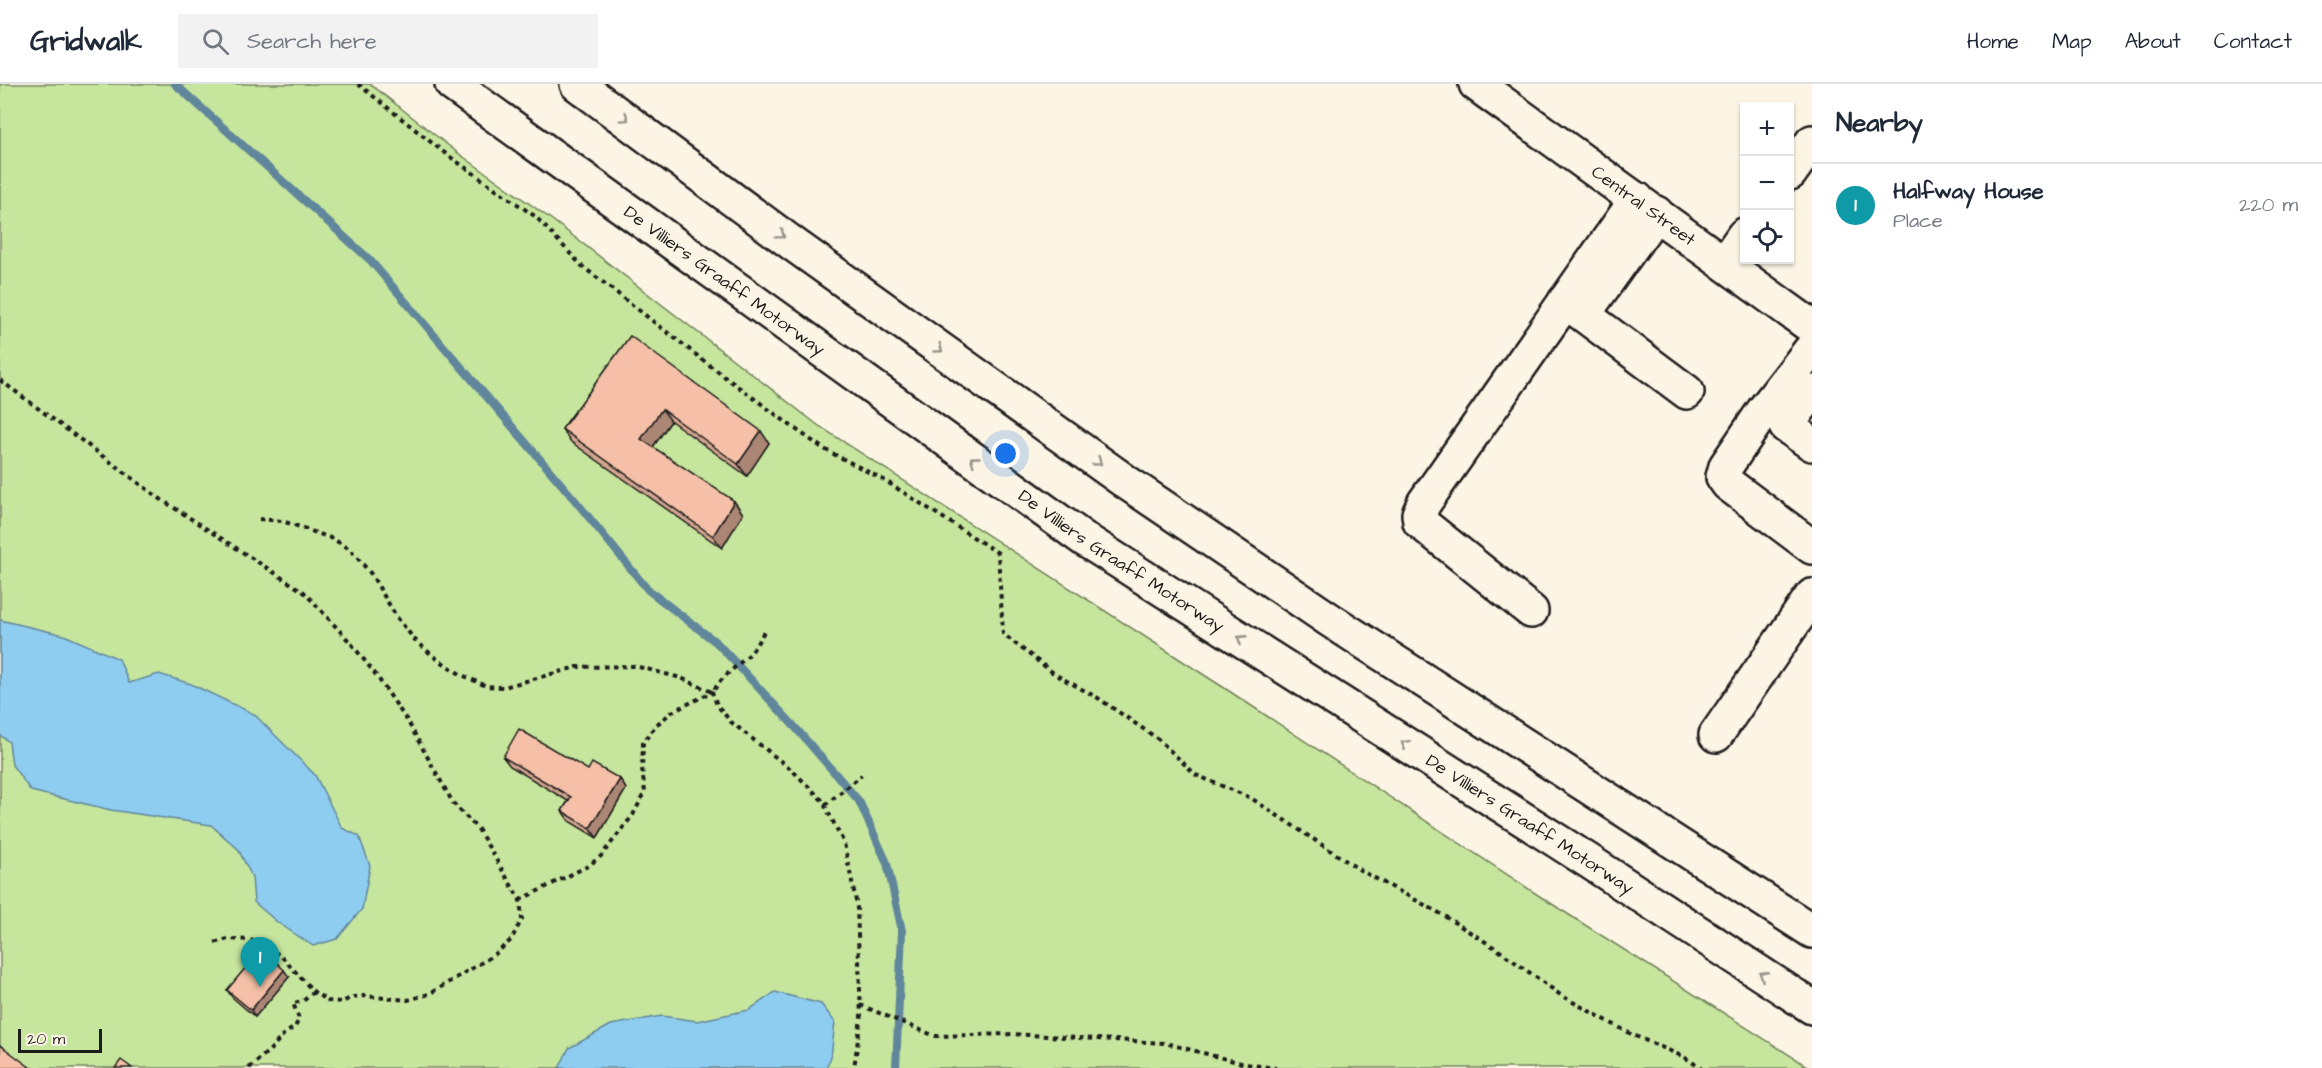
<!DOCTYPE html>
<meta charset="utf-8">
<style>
body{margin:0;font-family:"Architects Daughter",sans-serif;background:#f2f2f3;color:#1f2937}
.controls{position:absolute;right:18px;top:18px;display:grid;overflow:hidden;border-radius:0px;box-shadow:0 2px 4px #0004}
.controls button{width:54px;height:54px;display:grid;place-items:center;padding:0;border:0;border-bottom:2px solid #e0e1e3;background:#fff;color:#1f2937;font:30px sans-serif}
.scale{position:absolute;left:18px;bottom:15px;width:84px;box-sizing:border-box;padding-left:6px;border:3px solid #1c1c1c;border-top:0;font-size:16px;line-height:21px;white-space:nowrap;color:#1c1c1c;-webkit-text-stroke:4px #fcf5e5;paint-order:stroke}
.you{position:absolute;left:1006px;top:370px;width:21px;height:21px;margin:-15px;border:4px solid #fff;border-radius:50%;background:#1a73e8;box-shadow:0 0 0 9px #1a73e833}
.badge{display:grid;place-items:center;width:39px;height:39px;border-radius:50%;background:#0b8043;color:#fff;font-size:20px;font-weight:700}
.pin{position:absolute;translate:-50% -50px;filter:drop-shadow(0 2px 3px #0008)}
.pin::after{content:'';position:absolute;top:32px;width:21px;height:18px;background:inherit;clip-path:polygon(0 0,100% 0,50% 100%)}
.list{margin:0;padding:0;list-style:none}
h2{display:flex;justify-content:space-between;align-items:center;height:78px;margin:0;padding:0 24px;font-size:26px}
h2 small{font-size:20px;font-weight:400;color:#747a83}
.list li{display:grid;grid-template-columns:39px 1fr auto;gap:18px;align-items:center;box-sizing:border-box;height:84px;padding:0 24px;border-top:2px solid #e0e1e3}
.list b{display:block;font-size:22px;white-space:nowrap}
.list p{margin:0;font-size:20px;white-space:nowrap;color:#747a83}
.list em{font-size:20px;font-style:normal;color:#747a83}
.icon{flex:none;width:33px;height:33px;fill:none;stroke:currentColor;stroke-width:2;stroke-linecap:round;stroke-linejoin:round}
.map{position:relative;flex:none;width:1812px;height:984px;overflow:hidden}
header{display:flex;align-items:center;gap:36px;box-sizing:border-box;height:84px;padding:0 30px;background:#fff;border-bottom:2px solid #e0e1e3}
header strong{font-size:28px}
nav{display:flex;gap:33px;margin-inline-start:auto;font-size:21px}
.search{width:420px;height:54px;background:#f2f2f3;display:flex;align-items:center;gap:15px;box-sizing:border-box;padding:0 21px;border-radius:0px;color:#747a83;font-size:22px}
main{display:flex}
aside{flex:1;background:#fff}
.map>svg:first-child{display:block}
.green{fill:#c6e59d;stroke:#71805c;stroke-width:1.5}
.water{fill:#8fcdf0;stroke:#61869b;stroke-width:1.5}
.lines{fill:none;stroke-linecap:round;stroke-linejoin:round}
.stream{stroke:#61869b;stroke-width:8}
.minor-casing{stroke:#1c1c1c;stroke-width:38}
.major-casing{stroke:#1c1c1c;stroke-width:38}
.highway-casing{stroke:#1c1c1c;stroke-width:38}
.path{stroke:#1c1c1c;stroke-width:4;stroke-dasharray:4.5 4.5;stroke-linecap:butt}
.minor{stroke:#fcf5e5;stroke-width:33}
.major{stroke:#fcf5e5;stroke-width:33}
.highway{stroke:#fcf5e5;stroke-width:33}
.wall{fill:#d3a590;stroke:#1c1c1c;stroke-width:1.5}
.shaded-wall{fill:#ac8675;stroke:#1c1c1c;stroke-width:1.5}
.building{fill:#f5c0a7;stroke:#1c1c1c;stroke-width:1.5}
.oneway{stroke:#97938b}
.labels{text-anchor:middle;stroke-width:5;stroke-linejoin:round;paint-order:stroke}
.street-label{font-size:18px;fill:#1c1c1c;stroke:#fcf5e5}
</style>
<header>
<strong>Gridwalk</strong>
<div class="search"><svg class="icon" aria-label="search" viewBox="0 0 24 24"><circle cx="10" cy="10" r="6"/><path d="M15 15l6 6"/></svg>Search here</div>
<nav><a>Home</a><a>Map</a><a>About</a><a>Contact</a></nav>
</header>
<main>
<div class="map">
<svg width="1812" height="984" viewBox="0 0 1812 984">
<rect width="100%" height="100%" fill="#fcf5e5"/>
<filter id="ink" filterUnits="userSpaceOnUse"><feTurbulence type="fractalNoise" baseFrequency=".0167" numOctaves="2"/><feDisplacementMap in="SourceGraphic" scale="12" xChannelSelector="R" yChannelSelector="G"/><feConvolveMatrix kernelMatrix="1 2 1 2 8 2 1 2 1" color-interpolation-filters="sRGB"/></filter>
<g filter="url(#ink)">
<path class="green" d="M 0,0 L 370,0 L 458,69 L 551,135 L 819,342 L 1229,607 L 1541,813 L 1810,984 L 0,984 Z"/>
<g class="water">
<path d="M 0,536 L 64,551 L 119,575 L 129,599 L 159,590 L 191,600 L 254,630 L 315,691 L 342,744 L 359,752 L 370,782 L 362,825 L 337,855 L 313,862 L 277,838 L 254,818 L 252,793 L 238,765 L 211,741 L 111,726 L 31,707 L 12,681 L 9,658 L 0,651 Z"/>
<path d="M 775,908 L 821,920 L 835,938 L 831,973 L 826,984 L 559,984 L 569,964 L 611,941 L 662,932 L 697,937 L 749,926 Z"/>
</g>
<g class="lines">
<path class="stream" d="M 175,0 L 370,176 L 574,415 L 648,506 L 717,559 L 794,642 L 859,717 L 887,779 L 902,847 L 896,984"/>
<defs>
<g id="minor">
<path d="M 1790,89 L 1812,58"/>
<path d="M 1725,178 L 1744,151"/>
<path d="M 1565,217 L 1687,308"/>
<path d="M 1586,227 L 1656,129"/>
<path d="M 1812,264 L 1764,326 L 1726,382 L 1723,393 L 1728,400 L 1812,463"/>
<path d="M 1812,308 L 1786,342 L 1812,360"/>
<path d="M 1531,527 L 1420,438 L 1419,430 L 1424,419 L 1637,115"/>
<path d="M 1716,651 L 1812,512"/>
</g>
<g id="major">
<path id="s1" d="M 1476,0 L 1812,243"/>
</g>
<g id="highway">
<path id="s2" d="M 452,0 L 1084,455 L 1587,776 L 1812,923"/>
<path d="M 577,0 L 793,160 L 1126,398 L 1330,536 L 1812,847"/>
</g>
</defs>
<use href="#minor" class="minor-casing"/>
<use href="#major" class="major-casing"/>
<use href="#highway" class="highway-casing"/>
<g class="path">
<path d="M 358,0 L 446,70 L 536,133 L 582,182 L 717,287 L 794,344 L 824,365 L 884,396 L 998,469 L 1003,550 L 1056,591 L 1098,614 L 1158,655 L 1196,691 L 1251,714 L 1360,786 L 1436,827 L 1497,865 L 1562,912 L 1633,951 L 1684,973 L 1701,984"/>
<path d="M 0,296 L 159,414 L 304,508 L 350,558 L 376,591 L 408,638 L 453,719 L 478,745 L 520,816 L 522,835 L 511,856 L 494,871 L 429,910 L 408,916 L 364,912 L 353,913 L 342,918 L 328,917 L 314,908 L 282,873 L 263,860 L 250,856 L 228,855 L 214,859"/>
<path d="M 259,435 L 282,437 L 303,444 L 333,455 L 350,465 L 371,490 L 396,532 L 414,555 L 433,572 L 460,590 L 486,602 L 504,603 L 577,583 L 635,582 L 681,594 L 712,608 L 723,594 L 751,569 L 765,546"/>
<path d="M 825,721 L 862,691"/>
<path d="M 520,816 L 588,782 L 601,772 L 633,731 L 645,708 L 642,685 L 643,659 L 656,641 L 672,628 L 712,608 L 717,621 L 731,638 L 792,686 L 822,716 L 844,759 L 857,822 L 861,934 L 854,984"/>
<path d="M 860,921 L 935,952 L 1012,950 L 1165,959 L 1245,980 L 1276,984"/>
<path d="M 249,984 L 271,965 L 284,950 L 295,943 L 299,935 L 293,919 L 303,917 L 314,908"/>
</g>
<use href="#minor" class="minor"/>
<use href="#major" class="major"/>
<use href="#highway" class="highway"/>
</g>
<g class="wall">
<path d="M 630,252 L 769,359 L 747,392 L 671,337 L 653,363 L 734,417 L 743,430 L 722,464 L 571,358 L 562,345 Z"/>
<path d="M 503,673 L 588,686 L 620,695 L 626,705 L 597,754 L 569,737 L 562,727 L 568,717 L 510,682 Z"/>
<path d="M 289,893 L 255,933 L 232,913 L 227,906 Z"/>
</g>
<g class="shaded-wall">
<path d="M 662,325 L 671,337 L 650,367 L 641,355 Z"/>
<path d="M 761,347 L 769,359 L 747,392 L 738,380 Z"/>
<path d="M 734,417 L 743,430 L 722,464 L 713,452 Z"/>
<path d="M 620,695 L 626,705 L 597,754 L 590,744 Z"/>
<path d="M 284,886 L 289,893 L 255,933 L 251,926 Z"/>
</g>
<g class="building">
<path d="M 630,252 L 761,347 L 738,380 L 662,325 L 641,355 L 734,417 L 713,452 L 562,345 Z"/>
<path d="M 519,645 L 588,686 L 592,679 L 620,695 L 590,744 L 562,727 L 571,713 L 503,673 Z"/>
<path d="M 262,864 L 284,886 L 251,926 L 227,906 Z"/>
<path d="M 0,961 L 31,984 L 0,984 Z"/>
<path d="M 121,976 L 132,984 L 115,984 Z"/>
</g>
<defs><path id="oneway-chevron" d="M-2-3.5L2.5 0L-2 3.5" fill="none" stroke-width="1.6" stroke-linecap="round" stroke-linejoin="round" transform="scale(1.5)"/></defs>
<g class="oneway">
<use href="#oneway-chevron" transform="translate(625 34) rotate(35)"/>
<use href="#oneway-chevron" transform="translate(781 151) rotate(37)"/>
<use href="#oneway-chevron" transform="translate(939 265) rotate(36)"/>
<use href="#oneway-chevron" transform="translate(974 376) rotate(-144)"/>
<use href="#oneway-chevron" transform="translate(1098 378) rotate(36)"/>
<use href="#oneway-chevron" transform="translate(1241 555) rotate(-147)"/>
<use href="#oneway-chevron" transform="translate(1405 660) rotate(-148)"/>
<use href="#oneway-chevron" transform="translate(1763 891) rotate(-147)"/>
</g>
</g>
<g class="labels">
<g class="street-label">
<text dy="6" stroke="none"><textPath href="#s1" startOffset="207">Central Street</textPath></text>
<text dy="6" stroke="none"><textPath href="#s2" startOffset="336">De Villiers Graaff Motorway</textPath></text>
<text dy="6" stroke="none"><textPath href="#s2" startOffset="822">De Villiers Graaff Motorway</textPath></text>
<text dy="6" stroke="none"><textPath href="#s2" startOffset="1308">De Villiers Graaff Motorway</textPath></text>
</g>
</g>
</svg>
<div class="controls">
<button>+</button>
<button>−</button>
<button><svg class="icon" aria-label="locate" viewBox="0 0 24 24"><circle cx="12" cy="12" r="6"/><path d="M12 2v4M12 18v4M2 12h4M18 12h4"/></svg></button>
</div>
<div class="scale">20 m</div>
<div class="you"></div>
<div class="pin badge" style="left:260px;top:903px;background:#0f9aa8">1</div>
</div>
<aside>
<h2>Nearby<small></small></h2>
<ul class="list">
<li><span class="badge" style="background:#0f9aa8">1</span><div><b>Halfway House</b><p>Place</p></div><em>220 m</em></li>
</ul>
</aside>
</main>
